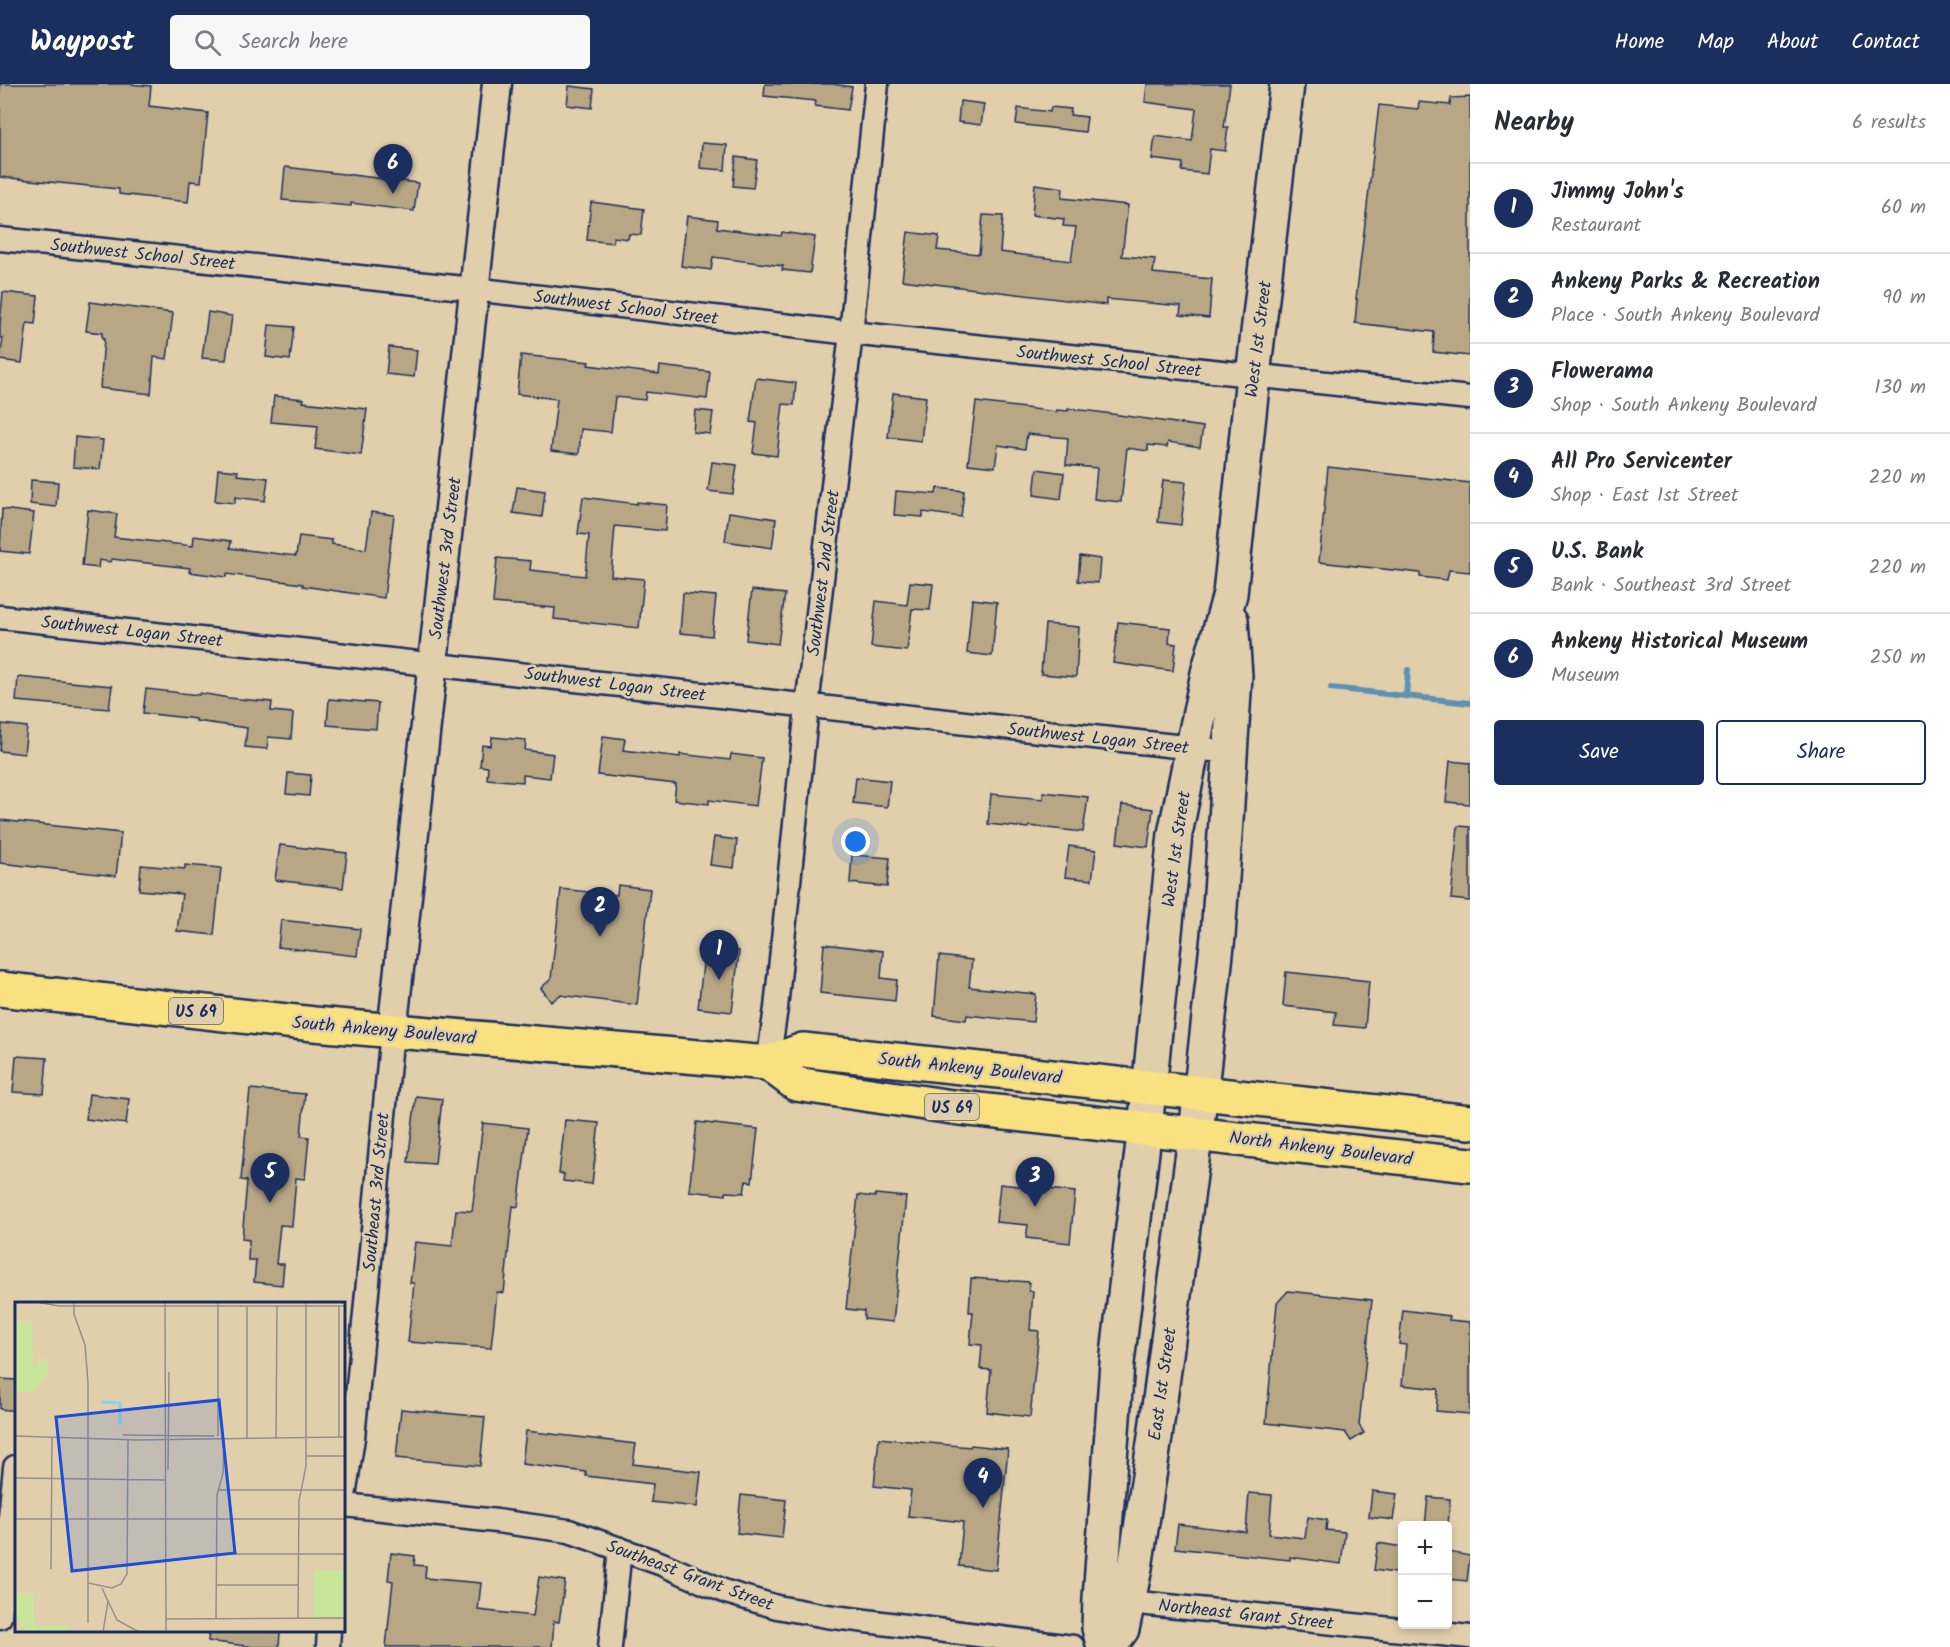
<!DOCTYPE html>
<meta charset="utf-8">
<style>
body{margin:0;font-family:Kalam,sans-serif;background:#f7f7f7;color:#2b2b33}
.controls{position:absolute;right:18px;bottom:18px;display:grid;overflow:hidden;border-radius:6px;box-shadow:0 3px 9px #0003}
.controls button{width:54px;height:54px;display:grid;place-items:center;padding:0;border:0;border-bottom:2px solid #e1e1e2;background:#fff;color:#2b2b33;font:30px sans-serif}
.you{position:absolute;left:856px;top:758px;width:21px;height:21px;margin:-15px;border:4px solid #fff;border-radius:50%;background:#1a73e8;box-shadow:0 0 0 9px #1a73e833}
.badge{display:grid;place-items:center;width:39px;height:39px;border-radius:50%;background:#1b2f5e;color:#fff;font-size:20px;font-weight:700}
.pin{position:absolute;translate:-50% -50px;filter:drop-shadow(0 2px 3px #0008)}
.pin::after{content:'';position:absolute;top:32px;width:21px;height:18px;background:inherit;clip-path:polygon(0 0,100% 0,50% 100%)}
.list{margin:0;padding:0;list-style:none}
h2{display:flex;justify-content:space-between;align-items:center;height:78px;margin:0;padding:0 24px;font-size:26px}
h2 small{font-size:20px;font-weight:400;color:#7c7c81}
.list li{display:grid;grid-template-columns:39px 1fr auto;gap:18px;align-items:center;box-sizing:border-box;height:90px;padding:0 24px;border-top:2px solid #e1e1e2}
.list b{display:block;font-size:22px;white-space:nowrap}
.list p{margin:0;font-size:20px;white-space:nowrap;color:#7c7c81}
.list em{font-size:20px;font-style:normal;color:#7c7c81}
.actions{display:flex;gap:12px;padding:18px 24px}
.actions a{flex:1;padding:14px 0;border:2px solid #1b2f5e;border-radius:6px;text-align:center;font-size:21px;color:#1b2f5e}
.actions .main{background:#1b2f5e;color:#fff}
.icon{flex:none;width:33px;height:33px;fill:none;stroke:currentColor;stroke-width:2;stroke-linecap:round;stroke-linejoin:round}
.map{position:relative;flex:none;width:1470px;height:1563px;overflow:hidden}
header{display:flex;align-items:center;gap:36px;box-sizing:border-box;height:84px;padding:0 30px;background:#1b2f5e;color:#fff}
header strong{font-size:28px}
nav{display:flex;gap:33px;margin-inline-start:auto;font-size:21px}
.search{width:420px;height:54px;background:#f7f7f7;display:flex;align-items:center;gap:15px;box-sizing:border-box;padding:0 21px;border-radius:6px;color:#7c7c81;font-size:22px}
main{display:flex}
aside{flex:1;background:#fff}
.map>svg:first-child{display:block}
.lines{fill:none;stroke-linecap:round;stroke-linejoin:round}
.stream{stroke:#5c91b1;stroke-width:6}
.building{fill:#b8a785;stroke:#1b2f5e;stroke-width:1.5}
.minor-casing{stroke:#1b2f5e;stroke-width:27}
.tertiary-casing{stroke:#1b2f5e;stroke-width:33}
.secondary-casing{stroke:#1b2f5e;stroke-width:38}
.primary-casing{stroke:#1b2f5e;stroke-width:38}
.minor{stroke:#e1cfac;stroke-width:22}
.tertiary{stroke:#e1cfac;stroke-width:28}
.secondary{stroke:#e1cfac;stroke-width:33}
.primary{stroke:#fae180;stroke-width:33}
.labels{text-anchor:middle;stroke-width:5;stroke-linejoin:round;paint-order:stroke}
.shield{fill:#e1cfac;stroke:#565f75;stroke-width:1.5}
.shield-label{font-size:16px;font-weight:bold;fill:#1b2f5e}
.street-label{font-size:18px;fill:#1b2f5e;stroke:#e1cfac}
.inset-river{fill:none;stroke:#88d2e9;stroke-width:3}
.inset-road{fill:none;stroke:#928f8d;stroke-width:1.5}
.view{fill:#1d4ed8;fill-opacity:0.15;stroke:#1d4ed8;stroke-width:3}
.inset-edge{fill:none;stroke:#1b2f5e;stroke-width:3}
</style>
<header>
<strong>Waypost</strong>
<div class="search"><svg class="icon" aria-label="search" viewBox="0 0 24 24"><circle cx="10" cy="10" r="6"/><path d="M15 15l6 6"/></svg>Search here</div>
<nav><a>Home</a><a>Map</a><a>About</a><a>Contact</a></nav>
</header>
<main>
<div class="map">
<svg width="1470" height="1563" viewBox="0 0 1470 1563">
<rect width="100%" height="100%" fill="#e1cfac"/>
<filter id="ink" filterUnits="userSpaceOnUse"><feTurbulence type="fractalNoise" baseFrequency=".0167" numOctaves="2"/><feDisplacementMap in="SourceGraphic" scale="12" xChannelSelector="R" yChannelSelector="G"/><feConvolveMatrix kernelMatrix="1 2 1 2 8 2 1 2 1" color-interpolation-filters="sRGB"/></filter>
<g filter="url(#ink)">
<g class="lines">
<g class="stream">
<path d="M 1331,604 L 1470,619"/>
<path d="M 1406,612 L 1408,586"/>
</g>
</g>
<g class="building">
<path d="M 0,0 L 129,0 L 151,2 L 149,22 L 208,29 L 201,98 L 190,97 L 188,118 L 119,110 L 119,105 L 0,93 Z"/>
<path d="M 765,0 L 832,0 L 852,3 L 848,26 L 815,22 L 816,17 L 764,12 Z"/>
<path d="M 1147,0 L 1230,0 L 1224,43 L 1228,43 L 1225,67 L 1210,65 L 1207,90 L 1182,87 L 1183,79 L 1152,75 L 1155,52 L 1192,57 L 1196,25 L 1145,18 Z"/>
<path d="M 569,2 L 594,5 L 592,24 L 567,21 Z"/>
<path d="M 1470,13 L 1470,272 L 1433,268 L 1434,248 L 1355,239 L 1357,215 L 1356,215 L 1379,21 L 1418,25 L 1419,18 L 1450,21 L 1451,14 Z"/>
<path d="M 960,17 L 984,20 L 981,41 L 958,38 Z"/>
<path d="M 1051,23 L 1071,25 L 1070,31 L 1087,33 L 1085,48 L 1016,40 L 1018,24 L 1050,28 Z"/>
<path d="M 702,59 L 727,61 L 725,86 L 700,84 Z"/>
<path d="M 736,73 L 757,76 L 753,104 L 733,102 Z"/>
<path d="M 285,83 L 418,99 L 414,127 L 351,119 L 351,122 L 282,116 Z"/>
<path d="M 1035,100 L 1063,104 L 1062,114 L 1128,121 L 1122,172 L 1155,175 L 1153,189 L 1212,195 L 1209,234 L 1180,231 L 1181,222 L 1106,215 L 1106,221 L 902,196 L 908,148 L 939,152 L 937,166 L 979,170 L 983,131 L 1003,132 L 1000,168 L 1071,177 L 1076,143 L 1063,142 L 1064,135 L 1032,131 Z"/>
<path d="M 591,118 L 644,125 L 641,151 L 629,150 L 628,155 L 614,153 L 613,159 L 587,156 Z"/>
<path d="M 687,132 L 718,136 L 717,144 L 781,152 L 782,148 L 815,153 L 810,189 L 782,186 L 783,182 L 713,173 L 711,186 L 681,182 Z"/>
<path d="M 3,208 L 38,212 L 35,240 L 27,239 L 22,279 L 0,276 L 3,254 L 0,254 L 0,241 Z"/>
<path d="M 90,218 L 173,229 L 167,275 L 154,273 L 151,310 L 100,304 L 104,255 L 102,255 L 102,249 L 86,247 Z"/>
<path d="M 208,228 L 232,232 L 226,276 L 202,274 Z"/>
<path d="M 269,241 L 294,243 L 290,276 L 266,273 Z"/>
<path d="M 389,263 L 417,266 L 414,293 L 386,290 Z"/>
<path d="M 521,271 L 589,278 L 588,281 L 659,290 L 660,282 L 710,288 L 707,315 L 646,308 L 645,316 L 615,313 L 611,348 L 581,345 L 579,370 L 551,367 L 557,315 L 517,310 Z"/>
<path d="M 756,294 L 796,299 L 794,321 L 783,320 L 777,372 L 753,369 L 757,339 L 750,338 Z"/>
<path d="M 893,309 L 926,313 L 921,357 L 888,353 Z"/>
<path d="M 274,312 L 304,315 L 303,318 L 367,325 L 361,371 L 315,365 L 318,342 L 271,338 Z"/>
<path d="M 976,318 L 1057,328 L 1057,326 L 1068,327 L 1068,325 L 1091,327 L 1203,343 L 1200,363 L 1168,358 L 1167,363 L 1148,361 L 1148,367 L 1127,364 L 1121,418 L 1094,415 L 1097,384 L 1066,381 L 1068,354 L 1027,350 L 1025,365 L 998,361 L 995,383 L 968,380 Z"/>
<path d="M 695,326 L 713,328 L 710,350 L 693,348 Z"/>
<path d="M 75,353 L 103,356 L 100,385 L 73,383 Z"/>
<path d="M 712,378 L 737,381 L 733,410 L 708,407 Z"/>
<path d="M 1328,383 L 1470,399 L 1470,488 L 1449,486 L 1447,496 L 1420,493 L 1420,489 L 1319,478 Z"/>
<path d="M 218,385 L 238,387 L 237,391 L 268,394 L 265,417 L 235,413 L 235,419 L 215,417 Z"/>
<path d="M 1037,385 L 1064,389 L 1061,415 L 1034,411 Z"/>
<path d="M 31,396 L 58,398 L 56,423 L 30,420 Z"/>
<path d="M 1163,396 L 1186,398 L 1181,441 L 1158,438 Z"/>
<path d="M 517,403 L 545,407 L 542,433 L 513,429 Z"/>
<path d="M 937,404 L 964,407 L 961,433 L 923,428 L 923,433 L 894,431 L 896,407 L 936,410 Z"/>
<path d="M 583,413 L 637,420 L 637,418 L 667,421 L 665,447 L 615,442 L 611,492 L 644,495 L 639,544 L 554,535 L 555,524 L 493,519 L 497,474 L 531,477 L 530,486 L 585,492 L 589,451 L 578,450 Z"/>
<path d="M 2,425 L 34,429 L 29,470 L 0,467 Z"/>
<path d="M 88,426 L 117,430 L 114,453 L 193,462 L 194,452 L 231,457 L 230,464 L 296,472 L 299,452 L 332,456 L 332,460 L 366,465 L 371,428 L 394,431 L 384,514 L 303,502 L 303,500 L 227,490 L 226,493 L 189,488 L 190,484 L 112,475 L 111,478 L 99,476 L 98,484 L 82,482 Z"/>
<path d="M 729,428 L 776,435 L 772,464 L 725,457 Z"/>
<path d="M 1080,472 L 1100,475 L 1098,499 L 1078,497 Z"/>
<path d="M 910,498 L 933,500 L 930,526 L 912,525 L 907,567 L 871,563 L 876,517 L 907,521 Z"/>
<path d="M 752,506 L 785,510 L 778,560 L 746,556 Z"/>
<path d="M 683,509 L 716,512 L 712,552 L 680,549 Z"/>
<path d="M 972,515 L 997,518 L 992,572 L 967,569 Z"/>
<path d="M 1118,538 L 1170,544 L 1169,559 L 1176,560 L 1173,587 L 1113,579 Z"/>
<path d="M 1045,540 L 1079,543 L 1076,593 L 1041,590 Z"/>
<path d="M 18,593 L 112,602 L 109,625 L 16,617 Z"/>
<path d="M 146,605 L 199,611 L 200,609 L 229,614 L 272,618 L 271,627 L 293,629 L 291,655 L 268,653 L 267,665 L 245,663 L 247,644 L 196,637 L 196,635 L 143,629 Z"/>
<path d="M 329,615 L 378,619 L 376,645 L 327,641 Z"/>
<path d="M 2,640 L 27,643 L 24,670 L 0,667 Z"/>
<path d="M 603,652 L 625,655 L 623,666 L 680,673 L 680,670 L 730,676 L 731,670 L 762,674 L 756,722 L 709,716 L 709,720 L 674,716 L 676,700 L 598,691 Z"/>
<path d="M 492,653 L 526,656 L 525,666 L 553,670 L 550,694 L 523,691 L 523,698 L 487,695 L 488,683 L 480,682 L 482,661 L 491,662 Z"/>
<path d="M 1450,677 L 1470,679 L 1470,720 L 1446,718 Z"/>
<path d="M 288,689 L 311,691 L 309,712 L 286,710 Z"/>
<path d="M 856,693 L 890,697 L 887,723 L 853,719 Z"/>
<path d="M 1043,708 L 1088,713 L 1083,748 L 1029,742 L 1028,744 L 988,740 L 991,710 L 1043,715 Z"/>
<path d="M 1122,721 L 1153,725 L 1148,763 L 1117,759 Z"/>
<path d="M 0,736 L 121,749 L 116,792 L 0,779 Z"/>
<path d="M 1458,742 L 1470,743 L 1470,817 L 1451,815 Z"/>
<path d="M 714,753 L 737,756 L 734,784 L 710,781 Z"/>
<path d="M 280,761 L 347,769 L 343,804 L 275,796 Z"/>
<path d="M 1069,762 L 1096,766 L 1092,796 L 1065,793 Z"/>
<path d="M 852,771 L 890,774 L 887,803 L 850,799 Z"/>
<path d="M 141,781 L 185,785 L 185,781 L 221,784 L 214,851 L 177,847 L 182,810 L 139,806 Z"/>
<path d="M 618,801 L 650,805 L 637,921 L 560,911 L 551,918 L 541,904 L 551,895 L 561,805 L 617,811 Z"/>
<path d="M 281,836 L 360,845 L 357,872 L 278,863 Z"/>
<path d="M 824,860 L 883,867 L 881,894 L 897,896 L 895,917 L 820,909 Z"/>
<path d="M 705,863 L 739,867 L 732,928 L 698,924 Z"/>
<path d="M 939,872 L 972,876 L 969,903 L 1036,910 L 1033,938 L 967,931 L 966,936 L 934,932 Z"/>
<path d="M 1286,888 L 1369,897 L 1365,944 L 1334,941 L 1336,928 L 1283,922 Z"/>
<path d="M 16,972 L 47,974 L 44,1010 L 13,1008 Z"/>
<path d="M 250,1005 L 305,1010 L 301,1052 L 309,1053 L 305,1095 L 296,1094 L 292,1142 L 280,1141 L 276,1180 L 284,1180 L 282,1201 L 254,1198 L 256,1176 L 248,1176 L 249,1156 L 242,1155 L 247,1097 L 241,1096 Z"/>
<path d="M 89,1010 L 129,1015 L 126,1040 L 86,1035 Z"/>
<path d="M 416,1012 L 442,1015 L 435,1080 L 408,1078 Z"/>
<path d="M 565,1036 L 599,1039 L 592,1100 L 563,1097 L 564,1090 L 559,1090 Z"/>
<path d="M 697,1038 L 758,1045 L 752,1098 L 746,1097 L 744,1109 L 726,1108 L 726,1111 L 689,1107 Z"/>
<path d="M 483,1039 L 528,1044 L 518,1123 L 513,1122 L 504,1209 L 497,1208 L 491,1264 L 408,1258 L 414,1199 L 410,1199 L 415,1158 L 452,1162 L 456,1126 L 472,1127 Z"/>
<path d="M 1000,1100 L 1075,1108 L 1070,1159 L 1026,1154 L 1028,1141 L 996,1138 Z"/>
<path d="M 875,1110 L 906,1113 L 893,1238 L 864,1235 L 864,1227 L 846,1225 L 858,1111 L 875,1113 Z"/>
<path d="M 971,1194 L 1029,1198 L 1029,1207 L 1033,1207 L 1030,1246 L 1039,1247 L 1030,1333 L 987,1328 L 991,1286 L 980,1285 L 982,1261 L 970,1260 L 973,1228 L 969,1228 Z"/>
<path d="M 1288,1207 L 1372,1216 L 1359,1341 L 1364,1349 L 1351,1357 L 1345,1348 L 1266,1339 L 1277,1219 Z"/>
<path d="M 1403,1226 L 1450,1232 L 1449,1236 L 1470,1238 L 1470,1330 L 1436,1327 L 1438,1305 L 1402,1301 L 1406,1261 L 1399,1260 Z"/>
<path d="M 0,1295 L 16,1296 L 16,1327 L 0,1325 Z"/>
<path d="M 401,1325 L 485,1333 L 480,1382 L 396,1374 Z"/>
<path d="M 526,1347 L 636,1360 L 633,1380 L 701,1388 L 697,1423 L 651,1418 L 653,1400 L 586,1392 L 586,1388 L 522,1380 Z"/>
<path d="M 879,1354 L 970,1363 L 971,1361 L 1008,1365 L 996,1486 L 959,1482 L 963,1438 L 908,1432 L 911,1406 L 874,1402 Z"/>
<path d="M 1372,1407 L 1397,1410 L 1393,1436 L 1369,1433 Z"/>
<path d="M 1249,1409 L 1272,1411 L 1269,1450 L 1305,1454 L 1308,1433 L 1327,1436 L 1326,1446 L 1345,1448 L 1341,1480 L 1290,1473 L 1290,1476 L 1175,1464 L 1178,1440 L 1246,1448 Z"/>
<path d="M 741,1411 L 786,1416 L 782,1454 L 737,1449 Z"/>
<path d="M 1428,1413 L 1450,1415 L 1448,1442 L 1425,1442 Z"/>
<path d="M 1378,1459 L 1402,1463 L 1401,1490 L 1374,1486 Z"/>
<path d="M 1448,1468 L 1470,1472 L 1467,1497 L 1448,1495 Z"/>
<path d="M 391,1469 L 415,1472 L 414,1481 L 426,1482 L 425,1494 L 481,1499 L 478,1526 L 533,1532 L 539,1493 L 565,1497 L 559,1538 L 554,1537 L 552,1563 L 386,1563 L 393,1497 L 388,1496 Z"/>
<path d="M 209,1546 L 280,1548 L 279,1563 L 254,1563 L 208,1557 Z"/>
</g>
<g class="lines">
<defs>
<g id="minor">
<path d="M 0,155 L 473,205 L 851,249 L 1470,314"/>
<path d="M 0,533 L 1230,668"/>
<path d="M 768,979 L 776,924 L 807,623 L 851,249 L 877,0"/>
<path d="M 344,1412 L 353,1354 L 392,948"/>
<path d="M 344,1421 L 497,1437 L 569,1447 L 662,1480 L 726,1508 L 777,1523 L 826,1532 L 1073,1563"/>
<path d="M 1129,1518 L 1470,1553"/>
<path d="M 0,1533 L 15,1383"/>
<path d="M 328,1563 L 329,1546"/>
<path d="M 610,1563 L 620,1465"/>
</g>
<path id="tertiary" d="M 392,948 L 497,0"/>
<g id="secondary">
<path d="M 1104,1563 L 1099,1544 L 1100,1514 L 1117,1279 L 1147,1025 L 1175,750 L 1208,589 L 1230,510 L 1253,292 L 1287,0"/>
<path d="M 1109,1563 L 1122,1545 L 1135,1484 L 1155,1353 L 1198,1031 L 1218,852 L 1226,736 L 1235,592 L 1231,536"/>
</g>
<g id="primary">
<path d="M 0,905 L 314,940 L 768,979 L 803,966 L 1470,1038"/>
<path d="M 768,979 L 796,1000 L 952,1023 L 1470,1081"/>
</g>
</defs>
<use href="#minor" class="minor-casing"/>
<use href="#tertiary" class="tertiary-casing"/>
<use href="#secondary" class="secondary-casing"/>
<use href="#primary" class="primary-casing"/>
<use href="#minor" class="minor"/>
<use href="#tertiary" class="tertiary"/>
<use href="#secondary" class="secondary"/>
<use href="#primary" class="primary"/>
</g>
</g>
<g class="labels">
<g class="shield">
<rect x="169" y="914" width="54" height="26" rx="4.5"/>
<rect x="925" y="1010" width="54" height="26" rx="4.5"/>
</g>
<g class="shield-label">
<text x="196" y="933">US 69</text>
<text x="952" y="1029">US 69</text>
</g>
<g class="street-label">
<text transform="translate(143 170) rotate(6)" y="6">Southwest School Street</text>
<text transform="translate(626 223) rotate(7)" y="6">Southwest School Street</text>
<text transform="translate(1258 255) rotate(-83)" y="6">West 1st Street</text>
<text transform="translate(1109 277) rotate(6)" y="6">Southwest School Street</text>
<text transform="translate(445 474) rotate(-83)" y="6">Southwest 3rd Street</text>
<text transform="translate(823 489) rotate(-83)" y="6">Southwest 2nd Street</text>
<text transform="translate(132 547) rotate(6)" y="6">Southwest Logan Street</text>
<text transform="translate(615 600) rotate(7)" y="6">Southwest Logan Street</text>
<text transform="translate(1098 654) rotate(6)" y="6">Southwest Logan Street</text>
<text transform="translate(1176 765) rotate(-82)" y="6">West 1st Street</text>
<text transform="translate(384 946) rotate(5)" y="6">South Ankeny Boulevard</text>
<text transform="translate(970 984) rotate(6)" y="6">South Ankeny Boulevard</text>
<text transform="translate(1321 1064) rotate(7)" y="6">North Ankeny Boulevard</text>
<text transform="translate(376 1108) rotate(-85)" y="6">Southeast 3rd Street</text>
<text transform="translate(1162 1300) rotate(-82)" y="6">East 1st Street</text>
<text transform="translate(690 1491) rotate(20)" y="6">Southeast Grant Street</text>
<text transform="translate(1246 1530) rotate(6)" y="6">Northeast Grant Street</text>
</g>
</g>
<g transform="translate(15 1218)">
<rect width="330" height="330" fill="#e1cfac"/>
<path d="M 0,19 L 17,19 L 18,63 L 25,65 L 21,62 L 23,56 L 33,59 L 33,72 L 19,90 L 0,90 ZM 299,268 L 330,268 L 330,315 L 299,315 ZM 1,291 L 18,291 L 20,324 L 54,324 L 54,330 L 11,330 L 1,314 Z" fill="#c9e49b"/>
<path class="inset-river" d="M 86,100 L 105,101 L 105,123"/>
<path class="inset-road" d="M 21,0 L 44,4 L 330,4M 59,0 L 59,12 L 70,43 L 73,81 L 73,321M 150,0 L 151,330M 203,0 L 203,134M 108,133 L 199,134M 0,134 L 122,138 L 330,135M 324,135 L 324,4M 232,136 L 232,5M 261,136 L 262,5M 291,154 L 330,154M 153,168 L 154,70M 0,176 L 150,178M 203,188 L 330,188M 0,217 L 330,217M 201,252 L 330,252M 36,267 L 37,135M 73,281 L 97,286 L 106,282 L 112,272 L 113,137M 201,283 L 283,283M 87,286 L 93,299 L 88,330M 93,299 L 102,318 L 124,330M 283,316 L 284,199 L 291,164 L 291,0M 151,317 L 330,316M 201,317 L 202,193 L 208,171 L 209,137"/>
<path class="view" d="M 204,98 L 220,251 L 57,269 L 41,115 Z"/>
<rect width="330" height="330" class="inset-edge"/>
</g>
</svg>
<div class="controls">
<button>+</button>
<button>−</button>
</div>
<div class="you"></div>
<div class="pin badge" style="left:719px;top:896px">1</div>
<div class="pin badge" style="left:600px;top:853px">2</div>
<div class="pin badge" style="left:1035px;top:1123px">3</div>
<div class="pin badge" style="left:983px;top:1424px">4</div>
<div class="pin badge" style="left:270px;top:1119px">5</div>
<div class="pin badge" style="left:393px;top:110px">6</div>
</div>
<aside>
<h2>Nearby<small>6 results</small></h2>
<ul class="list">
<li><span class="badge">1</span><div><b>Jimmy John's</b><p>Restaurant</p></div><em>60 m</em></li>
<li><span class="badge">2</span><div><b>Ankeny Parks &amp; Recreation</b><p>Place · South Ankeny Boulevard</p></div><em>90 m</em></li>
<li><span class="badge">3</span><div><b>Flowerama</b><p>Shop · South Ankeny Boulevard</p></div><em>130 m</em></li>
<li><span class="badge">4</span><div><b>All Pro Servicenter</b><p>Shop · East 1st Street</p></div><em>220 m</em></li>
<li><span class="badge">5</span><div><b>U.S. Bank</b><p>Bank · Southeast 3rd Street</p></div><em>220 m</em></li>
<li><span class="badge">6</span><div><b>Ankeny Historical Museum</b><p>Museum</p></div><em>250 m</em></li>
</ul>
<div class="actions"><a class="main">Save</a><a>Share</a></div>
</aside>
</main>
